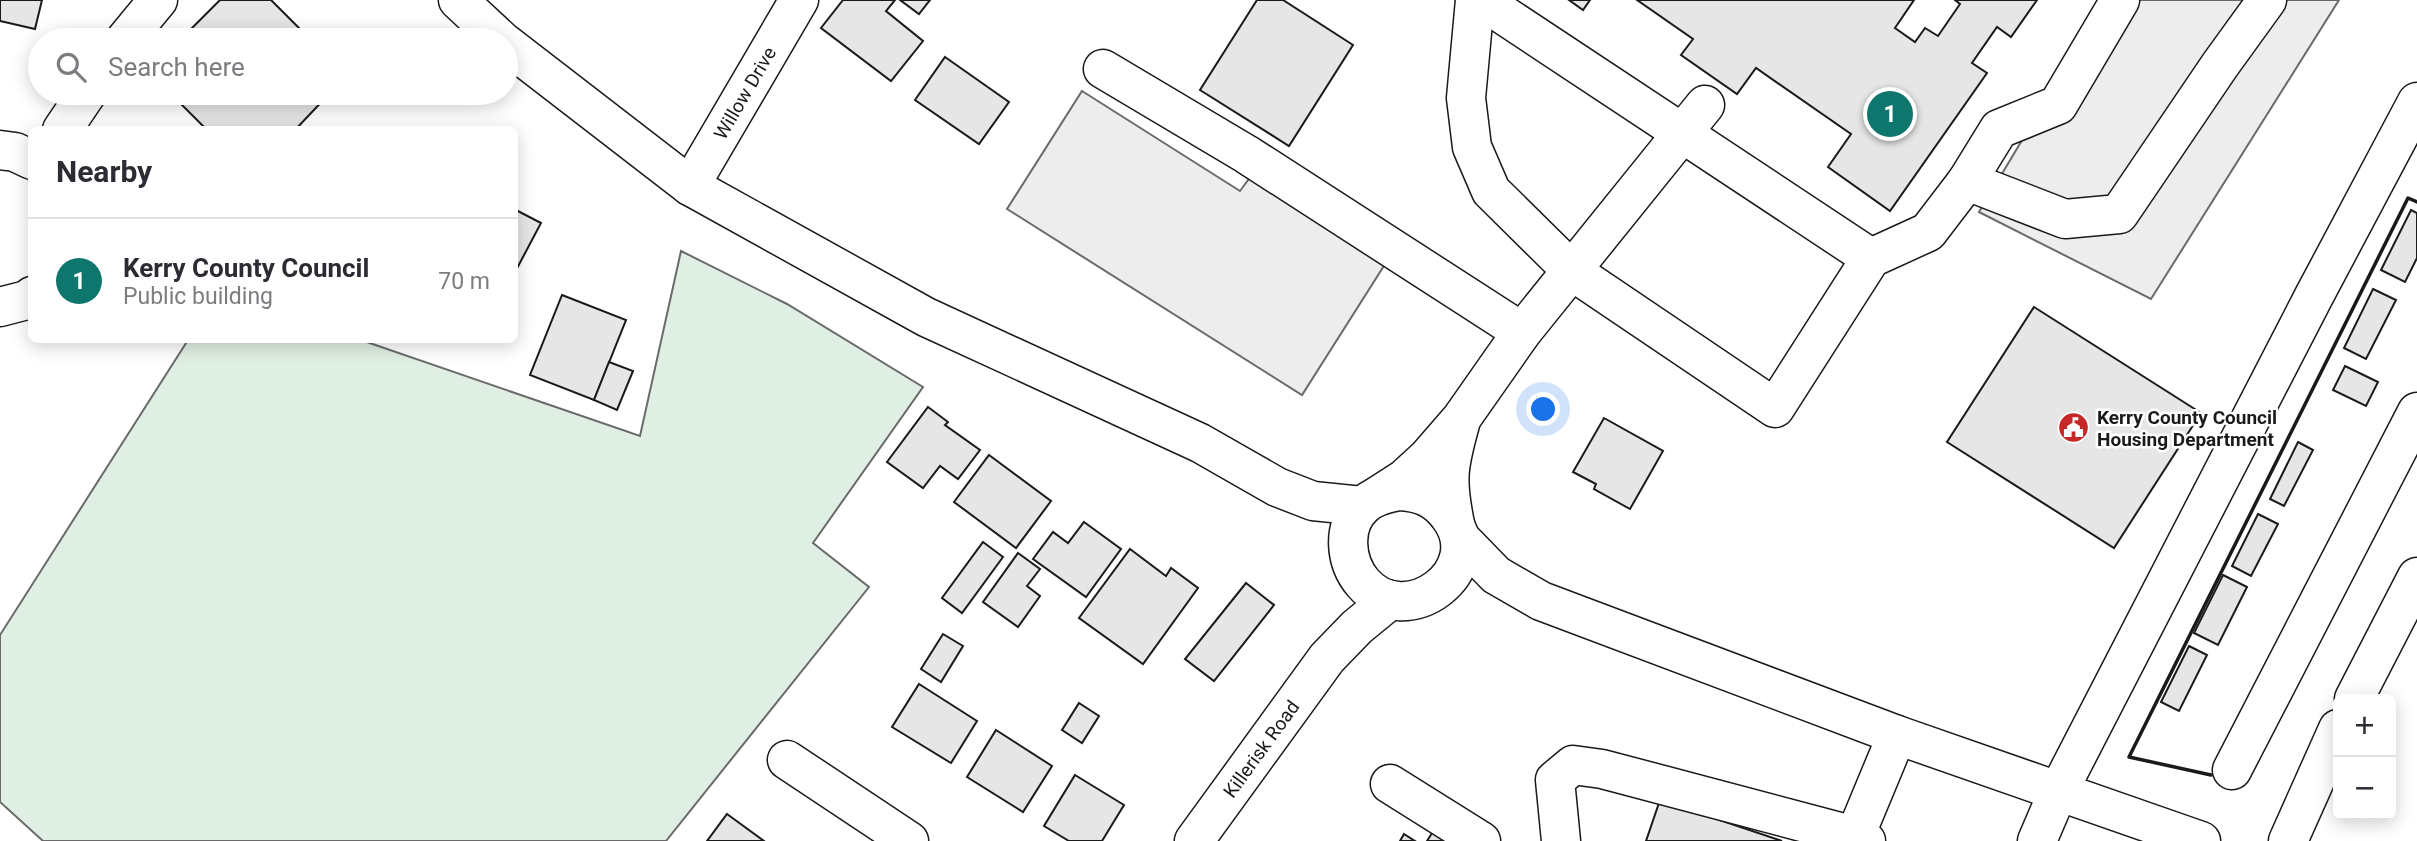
<!DOCTYPE html>
<meta charset="utf-8">
<style>
body{margin:0;font-family:Roboto,sans-serif;background:#f2f2f3;color:#2b2b33}
.controls{position:absolute;right:21px;bottom:21px;display:grid;overflow:hidden;border-radius:10px;box-shadow:0 4px 18px #0003}
.controls button{width:63px;height:63px;display:grid;place-items:center;padding:0;border:0;border-bottom:2px solid #e1e1e2;background:#fff;color:#2b2b33;font:35px sans-serif}
.you{position:absolute;left:1544px;top:410px;width:24px;height:24px;margin:-18px;border:5px solid #fff;border-radius:50%;background:#1a73e8;box-shadow:0 0 0 10px #1a73e833}
.badge{display:grid;place-items:center;width:46px;height:46px;border-radius:50%;background:#0f766e;color:#fff;font-size:23px;font-weight:700}
.pin{position:absolute;translate:-50% -50%;border:4px solid #fff;box-shadow:0 2px 7px #0006}
.list{margin:0;padding:0;list-style:none}
h2{display:flex;justify-content:space-between;align-items:center;height:91px;margin:0;padding:0 28px;font-size:30px}
h2 small{font-size:23px;font-weight:400;color:#7c7c81}
.list li{display:grid;grid-template-columns:46px 1fr auto;gap:21px;align-items:center;box-sizing:border-box;height:126px;padding:0 28px;border-top:2px solid #e1e1e2}
.list b{display:block;font-size:26px;white-space:nowrap}
.list p{margin:0;font-size:23px;white-space:nowrap;color:#7c7c81}
.list em{font-size:23px;font-style:normal;color:#7c7c81}
.icon{flex:none;width:38px;height:38px;fill:none;stroke:currentColor;stroke-width:2;stroke-linecap:round;stroke-linejoin:round}
.map{position:relative;flex:none;width:2417px;height:841px;overflow:hidden}
.search{position:absolute;background:#fff;box-shadow:0 4px 18px #0003;left:28px;top:28px;width:490px;height:77px;display:flex;align-items:center;gap:18px;box-sizing:border-box;padding:0 24px;border-radius:38px;color:#7c7c81;font-size:26px}
.panel{position:absolute;background:#fff;box-shadow:0 4px 18px #0003;left:28px;top:126px;width:490px;height:217px;border-radius:10px}
.map>svg:first-child{display:block}
.green{fill:#e0efe3;stroke:#6a6a6a;stroke-width:2}
.parking{fill:#ededed;stroke:#6a6a6a;stroke-width:2}
.building{fill:#e6e6e6;stroke:#1a1a1a;stroke-width:2}
.lines{fill:none;stroke-linecap:round;stroke-linejoin:round}
.minor-casing{stroke:#1a1a1a;stroke-width:41}
.major-casing{stroke:#1a1a1a;stroke-width:41}
.minor{stroke:#fff;stroke-width:38}
.major{stroke:#fff;stroke-width:38}
.wall{stroke:#1a1a1a;stroke-width:3.5}
.labels{text-anchor:middle;stroke-width:5;stroke-linejoin:round;paint-order:stroke}
.street-label{font-size:19px;fill:#1a1a1a;stroke:#fff}
.poi-label{font-size:19px;font-weight:bold;fill:#1a1a1a;stroke:#fff;text-anchor:start}
</style>
<div class="map">
<svg width="2417" height="841" viewBox="0 0 2417 841">
<rect width="100%" height="100%" fill="#fff"/>
<path class="green" d="M 681,251 L 787,304 L 923,387 L 813,543 L 869,587 L 666,841 L 43,841 L 0,802 L 0,635 L 188,340 L 361,340 L 640,436 Z"/>
<g class="parking">
<path d="M 2106,0 L 2339,0 L 2151,299 L 1979,212 Z"/>
<path d="M 1082,91 L 1240,191 L 1251,176 L 1387,261 L 1302,395 L 1007,209 Z"/>
</g>
<g class="building">
<path d="M 0,0 L 42,0 L 35,29 L 0,21 Z"/>
<path d="M 220,0 L 271,0 L 311,40 L 180,40 Z"/>
<path d="M 843,0 L 895,0 L 886,11 L 923,41 L 891,81 L 821,28 Z"/>
<path d="M 900,0 L 930,0 L 919,14 Z"/>
<path d="M 1257,0 L 1283,0 L 1353,45 L 1289,146 L 1200,90 Z"/>
<path d="M 1569,0 L 1590,0 L 1583,10 Z"/>
<path d="M 1637,0 L 1914,0 L 1895,28 L 1915,42 L 1925,28 L 1938,36 L 1960,4 L 1955,0 L 2037,0 L 2011,37 L 1997,27 L 1972,63 L 1987,73 L 1890,211 L 1828,167 L 1851,134 L 1756,68 L 1737,94 L 1681,55 L 1693,39 Z"/>
<path d="M 945,57 L 1009,102 L 979,144 L 915,100 Z"/>
<path d="M 170,93 L 330,93 L 295,130 L 207,130 Z"/>
<path d="M 514,209 L 541,223 L 514,274 Z"/>
<path d="M 2411,210 L 2417,213 L 2417,258 L 2405,282 L 2381,270 Z"/>
<path d="M 2373,289 L 2396,300 L 2366,359 L 2344,348 Z"/>
<path d="M 562,295 L 626,320 L 594,400 L 530,375 Z"/>
<path d="M 2034,307 L 2201,413 L 2114,548 L 1947,442 Z"/>
<path d="M 609,362 L 633,371 L 617,410 L 594,400 Z"/>
<path d="M 2345,366 L 2378,382 L 2366,406 L 2333,390 Z"/>
<path d="M 928,407 L 948,422 L 945,425 L 980,450 L 958,479 L 940,466 L 923,488 L 887,462 Z"/>
<path d="M 1604,418 L 1663,451 L 1630,509 L 1594,489 L 1596,484 L 1573,472 Z"/>
<path d="M 2298,442 L 2313,450 L 2284,506 L 2270,499 Z"/>
<path d="M 989,455 L 1051,501 L 1016,548 L 954,502 Z"/>
<path d="M 2258,514 L 2278,524 L 2251,576 L 2232,566 Z"/>
<path d="M 1084,522 L 1121,549 L 1086,597 L 1033,559 L 1053,532 L 1068,543 Z"/>
<path d="M 983,542 L 1003,557 L 962,613 L 942,598 Z"/>
<path d="M 1130,549 L 1166,576 L 1171,568 L 1198,588 L 1143,664 L 1079,618 Z"/>
<path d="M 1018,553 L 1040,569 L 1027,586 L 1040,596 L 1018,627 L 983,602 Z"/>
<path d="M 2223,575 L 2247,587 L 2218,645 L 2194,633 Z"/>
<path d="M 1246,583 L 1274,605 L 1214,681 L 1185,659 Z"/>
<path d="M 943,634 L 963,646 L 941,682 L 921,669 Z"/>
<path d="M 2189,646 L 2207,655 L 2179,711 L 2161,702 Z"/>
<path d="M 919,684 L 977,721 L 951,763 L 892,727 Z"/>
<path d="M 1079,703 L 1099,716 L 1082,743 L 1062,730 Z"/>
<path d="M 996,730 L 1052,766 L 1023,812 L 967,777 Z"/>
<path d="M 1075,775 L 1124,805 L 1102,841 L 1069,841 L 1044,826 Z"/>
<path d="M 1660,800 L 1782,841 L 1646,841 Z"/>
<path d="M 727,814 L 764,841 L 707,841 Z"/>
<path d="M 1439,822 L 1469,841 L 1427,841 Z"/>
<path d="M 1404,834 L 1415,841 L 1400,841 Z"/>
</g>
<g class="lines">
<defs>
<g id="minor">
<path d="M 1475,0 L 1466,98 L 1472,147 L 1491,191 L 1572,271 L 1775,408 L 1871,258 L 1928,232 L 1967,181 L 1999,129 L 2058,105 L 2120,0"/>
<path d="M 1481,0 L 1871,258"/>
<path d="M 125,40 L 158,0"/>
<path d="M 1103,69 L 1246,154 L 1522,332"/>
<path d="M 62,130 L 87,93"/>
<path d="M 0,150 L 15,152 L 32,160"/>
<path d="M 1967,181 L 2065,219 L 2119,214 L 2220,65 L 2267,0"/>
<path id="s1" d="M 690,186 L 799,0"/>
<path d="M 0,307 L 27,300 L 32,296"/>
<path d="M 1376,497 L 1404,479 L 1428,457 L 1461,419 L 1522,332 L 1705,105"/>
<path d="M 1455,524 C 1446,480 1448,467 1460,424"/>
<path d="M 2354,699 L 2417,577"/>
<path d="M 787,760 L 909,841"/>
<path d="M 2232,770 L 2417,412"/>
<path d="M 1390,784 L 1481,841"/>
<path d="M 1561,841 L 1555,780 L 1573,765 L 1602,769 L 1855,836"/>
<path d="M 1866,841 L 1855,836 L 1897,735"/>
<path d="M 2037,841 L 2058,792 L 2314,296 L 2417,102"/>
<path d="M 2288,841 L 2338,729"/>
</g>
<g id="major">
<path d="M 458,0 L 501,40"/>
<path d="M 506,44 L 690,186 L 926,317 L 1200,443 L 1277,487 L 1313,501 L 1362,506"/>
<path d="M 1399,491 C 1420,492 1436,498 1449,516 C 1491,570 1406,633 1363,583 C 1345,562 1341,525 1364,505 C 1374,496 1386,494 1399,491 Z"/>
<path d="M 1461,539 L 1496,575 L 1541,601 L 1897,735 L 2201,841"/>
<path id="s2" d="M 1194,841 L 1327,658 L 1357,627 L 1390,600"/>
</g>
</defs>
<use href="#minor" class="minor-casing"/>
<use href="#major" class="major-casing"/>
<use href="#minor" class="minor"/>
<use href="#major" class="major"/>
<path class="wall" d="M 2211,775 L 2129,757 L 2408,198 L 2417,202"/>
</g>
<defs>
<symbol id="civic-disc" viewBox="-11 -11 22 22"><circle r="9.5" fill="#c62828" stroke="#fff"/><path d="M-.6-6.5H3V-4.5H.6V-3L4-1V1h2V6H-6V1h2V-1L-.6-3ZM-1.2 2.5V6h2.4V2.5Z" fill="#fff"/></symbol>
</defs>
<g fill-rule="evenodd">
<use href="#civic-disc" x="2056" y="410" width="35" height="35"/>
</g>
<g class="labels">
<g class="street-label">
<text dy="7" stroke="none"><textPath href="#s1" startOffset="108">Willow Drive</textPath></text>
<text dy="7" stroke="none"><textPath href="#s2" startOffset="114">Killerisk Road</textPath></text>
</g>
<g class="poi-label">
<text x="2097" y="424">Kerry County Council<tspan x="2097" dy="22">Housing Department</tspan></text>
</g>
</g>
</svg>
<div class="controls">
<button>+</button>
<button>−</button>
</div>
<div class="you"></div>
<div class="pin badge" style="left:1890px;top:114px">1</div>
<div class="search"><svg class="icon" aria-label="search" viewBox="0 0 24 24"><circle cx="10" cy="10" r="6"/><path d="M15 15l6 6"/></svg>Search here</div>
<section class="panel">
<h2>Nearby<small></small></h2>
<ul class="list">
<li><span class="badge">1</span><div><b>Kerry County Council</b><p>Public building</p></div><em>70 m</em></li>
</ul>
</section>
</div>
